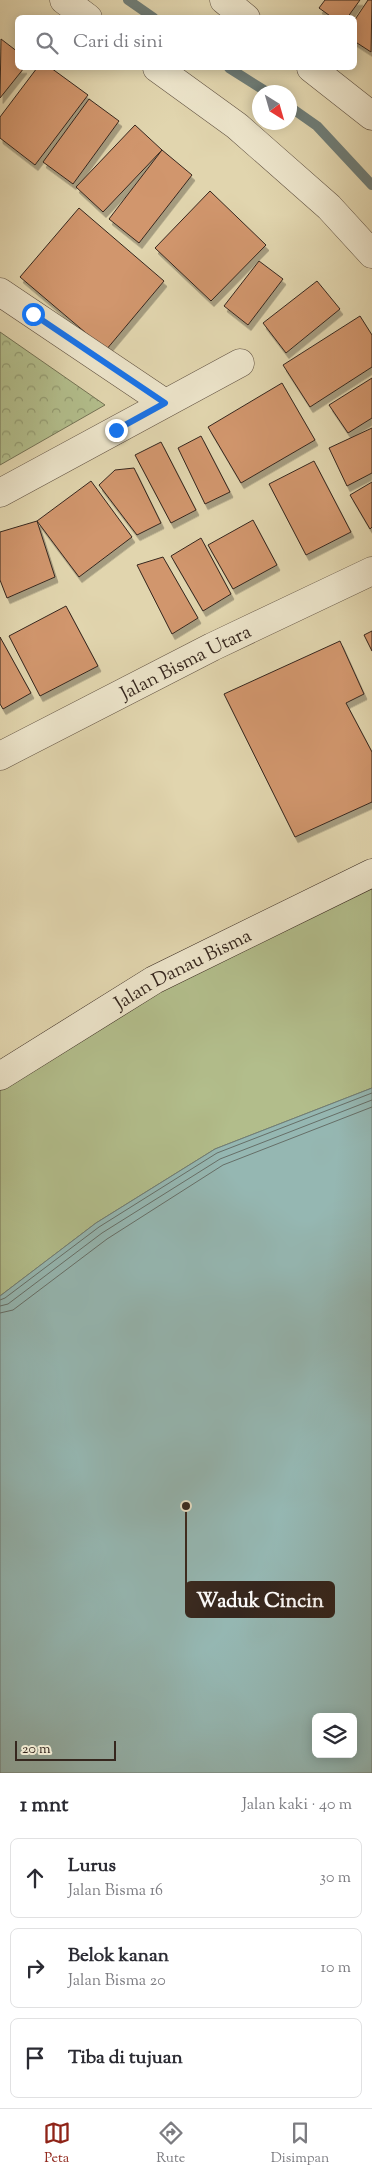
<!DOCTYPE html>
<html lang="id">
<meta charset="utf-8">
<style>
body{margin:0;font-family:"Sorts Mill Goudy",serif;background:#f7f7f7;color:#2b2b33}
.controls{position:absolute;right:15px;bottom:15px;display:grid;overflow:hidden;border-radius:8px;box-shadow:0 2px 12px #0003}
.controls button{width:45px;height:45px;display:grid;place-items:center;padding:0;border:0;border-bottom:1px solid #e1e1e2;background:#fff;color:#2b2b33;font:25px sans-serif}
.compass{position:absolute;left:252px;top:85px;width:45px;height:45px;border-radius:50%;background:#fff;box-shadow:0 2px 12px #0003;rotate:143deg}
.scale{position:absolute;left:15px;bottom:12px;width:101px;box-sizing:border-box;padding-left:5px;border:2px solid #36271e;border-top:0;font-size:14px;line-height:18px;white-space:nowrap;color:#36271e;-webkit-text-stroke:4px #ece4ca;paint-order:stroke}
.stop{position:absolute;width:15px;height:15px;margin:-11px;border:4px solid #1a73e8;border-radius:50%;background:#fff}
.stop.end{background:#1a73e8;border-color:#fff;box-shadow:0 1px 5px #0008}
.list{margin:0;padding:0;list-style:none}
h2{display:flex;justify-content:space-between;align-items:center;height:65px;margin:0;padding:0 20px;font-size:21px}
h2 small{font-size:16px;font-weight:400;color:#7c7c81}
.list li{display:grid;grid-template-columns:32px 1fr auto;gap:15px;align-items:center;box-sizing:border-box;height:80px;margin:0 10px 10px;padding:0 10px;border:1px solid #e1e1e2;border-radius:8px}
.list b{display:block;font-size:19px;white-space:nowrap}
.list p{margin:0;font-size:16px;white-space:nowrap;color:#7c7c81}
.list em{font-size:16px;font-style:normal;color:#7c7c81}
.icon{flex:none;width:28px;height:28px;fill:none;stroke:currentColor;stroke-width:2;stroke-linecap:round;stroke-linejoin:round}
.map{position:relative;flex:none;width:372px;height:1773px;overflow:hidden}
.search{position:absolute;background:#fff;box-shadow:0 2px 12px #0003;left:15px;right:15px;top:15px;height:55px;display:flex;align-items:center;gap:12px;box-sizing:border-box;padding:0 18px;border-radius:8px;color:#7c7c81;font-size:19px}
.sheet{height:335px;background:#fff}
nav{display:flex;justify-content:space-around;align-items:center;box-sizing:border-box;height:70px;border-top:1px solid #e1e1e2;background:#fff;font-size:14px;color:#7c7c81}
nav a{display:grid;justify-items:center;gap:2px}
nav .on{color:#8f2418}
.map>svg:first-child{display:block}
.grass{fill:#b2bd8b;stroke:#747254}
.park{fill:url(#park-crowns);stroke:#747254}
.water{fill:#95b7b2;stroke:#6f7d77;fill-rule:evenodd}
.lines{fill:none;stroke-linecap:round;stroke-linejoin:round}
.shore{stroke:#666f68;stroke-width:1}
.stream{stroke:#6f7d77;stroke-width:10}
.building{fill:#d1966d;stroke:#36271e;filter:url(#shadow)}
.street-casing{stroke:#615242;stroke-width:29}
.secondary-casing{stroke:#36271e;stroke-width:29}
.street{stroke:#ece4ca;stroke-width:28}
.secondary{stroke:#ece4ca;stroke-width:28}
.route{stroke:#1a73e8;stroke-width:6}
.labels{text-anchor:middle;stroke-width:4;stroke-linejoin:round;paint-order:stroke}
.street-label{font-size:19px;fill:#36271e;stroke:#ece4ca}
.leader{fill:none;stroke:#36271e;stroke-width:2}
.callout-dot{fill:#36271e;stroke:#ece4ca;stroke-width:2}
.callout{fill:#36271e;stroke:#36271e;stroke-width:2}
.callout-label{font-size:20px;text-anchor:middle;font-weight:bold;fill:#fff}
</style>
<div class="map">
<svg width="372" height="1773" viewBox="0 0 372 1773">
<defs>
<pattern id="park-crowns" width="20" height="18" patternUnits="userSpaceOnUse" patternTransform="scale(1.25)"><rect width="20" height="18" fill="#b2bd8b"/><path d="M2 6a3 3 0 1 1 6 0M12 15a3 3 0 1 1 6 0" fill="none" stroke="#929a71"/></pattern>
<filter id="shadow"><feDropShadow dx="3" dy="5.5" stdDeviation="0" flood-color="#0004"/></filter>
</defs>
<rect width="100%" height="100%" fill="#e1d5ae"/>
<filter id="stains"><feTurbulence type="fractalNoise" baseFrequency=".004" numOctaves="4"/><feColorMatrix values="0 0 0 0 .2 0 0 0 0 .09 0 0 0 0 .02 0 0 0 .5 -.17"/></filter>
<radialGradient id="worn" r=".72"><stop offset=".6" stop-color="#630" stop-opacity="0"/><stop offset="1" stop-color="#630" stop-opacity=".3"/></radialGradient>
<path class="grass" d="M 372,873 L 372,1088 L 215,1149 L 96,1223 L 0,1296 L 0,1076 Z"/>
<path class="park" d="M 0,332 L 105,405 L 0,465 Z"/>
<path class="water" d="M 372,1088 L 372,1773 L 0,1773 L 0,1296 L 96,1223 L 215,1149 ZM 316,1717 L 353,1717 L 353,1754 L 316,1754 Z"/>
<g class="lines">
<g class="shore">
<path d="M 0,1300 L 5,1298 L 99,1227 L 217,1153 L 372,1093"/>
<path d="M 0,1306 L 8,1304 L 102,1233 L 220,1159 L 372,1100"/>
<path d="M 0,1313 L 13,1310 L 107,1239 L 223,1165 L 372,1107"/>
</g>
<g class="stream">
<path d="M 128,0 L 154,18"/>
<path d="M 229,68 L 267,92"/>
<path d="M 290,107 L 317,126 L 372,185"/>
</g>
</g>
<g class="building">
<path d="M 325,0 L 360,0 L 347,18 L 333,18 L 319,8 Z"/>
<path d="M 368,0 L 372,0 L 371,52 L 354,41 L 354,21 Z"/>
<path d="M 1,39 L 18,52 L 18,68 L 24,68 L 0,98 Z"/>
<path d="M 37,68 L 51,68 L 88,95 L 35,165 L 0,138 L 0,117 Z"/>
<path d="M 89,99 L 119,121 L 73,184 L 43,162 Z"/>
<path d="M 135,125 L 162,150 L 103,212 L 76,187 Z"/>
<path d="M 162,150 L 192,175 L 139,243 L 109,219 Z"/>
<path d="M 210,191 L 266,245 L 211,301 L 155,248 Z"/>
<path d="M 79,208 L 164,281 L 106,350 L 20,277 Z"/>
<path d="M 259,261 L 283,279 L 248,325 L 224,306 Z"/>
<path d="M 317,281 L 340,309 L 286,353 L 263,323 Z"/>
<path d="M 360,316 L 372,335 L 372,367 L 310,407 L 283,365 Z"/>
<path d="M 372,378 L 372,418 L 348,433 L 329,405 Z"/>
<path d="M 282,383 L 315,440 L 241,483 L 208,427 Z"/>
<path d="M 372,428 L 372,473 L 347,486 L 329,448 Z"/>
<path d="M 201,436 L 230,492 L 205,504 L 178,448 Z"/>
<path d="M 161,442 L 196,510 L 171,523 L 135,455 Z"/>
<path d="M 314,461 L 351,532 L 306,555 L 269,484 Z"/>
<path d="M 134,468 L 161,523 L 137,535 L 99,485 L 115,470 Z"/>
<path d="M 91,481 L 132,537 L 79,577 L 37,521 Z"/>
<path d="M 372,482 L 372,527 L 370,529 L 350,495 Z"/>
<path d="M 253,520 L 277,565 L 233,589 L 208,545 Z"/>
<path d="M 37,521 L 55,577 L 7,598 L 0,580 L 0,532 Z"/>
<path d="M 201,538 L 231,594 L 203,611 L 171,556 Z"/>
<path d="M 163,557 L 198,618 L 172,634 L 137,565 Z"/>
<path d="M 66,606 L 98,666 L 40,696 L 9,636 Z"/>
<path d="M 372,631 L 372,651 L 364,635 Z"/>
<path d="M 0,637 L 31,693 L 3,709 L 0,704 Z"/>
<path d="M 340,641 L 364,694 L 346,703 L 372,752 L 372,802 L 295,837 L 224,694 Z"/>
</g>
<g class="lines">
<defs>
<g id="street">
<path d="M 64,0 L 88,18"/>
<path d="M 224,0 L 246,18"/>
<path d="M 157,68 L 237,126 L 329,207 L 372,254"/>
<path d="M 311,68 L 372,116"/>
<path d="M 0,292 L 165,403"/>
<path d="M 0,493 L 240,363"/>
<path id="s1" d="M 0,756 L 212,647 L 372,571"/>
</g>
<g id="secondary">
<path id="s2" d="M 0,1076 L 154,980 L 372,873"/>
</g>
</defs>
<use href="#street" class="street-casing"/>
<use href="#secondary" class="secondary-casing"/>
<use href="#street" class="street"/>
<use href="#secondary" class="secondary"/>
</g>
<g class="lines">
<path class="route" d="M 33,314 L 165,403 L 116,430"/>
</g>
<g class="labels">
<g class="street-label">
<text dy="7" stroke="none"><textPath href="#s1" startOffset="208">Jalan Bisma Utara</textPath></text>
<text dy="7" stroke="none"><textPath href="#s2" startOffset="212">Jalan Danau Bisma</textPath></text>
</g>
</g>
<path class="leader" d="M186 1506L186 1600"/>
<circle class="callout-dot" cx="186" cy="1506" r="5"/>
<rect class="callout" x="186" y="1582" width="148" height="35" rx="5"/>
<g class="callout-label">
<text x="260" y="1607">Waduk Cincin</text>
</g>
<rect width="100%" height="100%" filter="url(#stains)"/>
<rect width="100%" height="100%" fill="url(#worn)"/>
</svg>
<div class="controls">
<button><svg class="icon" aria-label="layers" viewBox="0 0 24 24"><path d="M12 4l9 5-9 5-9-5zM3 14l9 5 9-5"/></svg></button>
</div>
<svg class="compass" viewBox="-18 -18 36 36"><path d="M0-13l5 13h-10z" fill="#e53935"/><path d="M0 13l5-13h-10z" fill="#7c7c81"/></svg>
<div class="scale">20 m</div>
<div class="stop" style="left:33px;top:314px"></div>
<div class="stop end" style="left:116px;top:430px"></div>
<div class="search"><svg class="icon" aria-label="search" viewBox="0 0 24 24"><circle cx="10" cy="10" r="6"/><path d="M15 15l6 6"/></svg>Cari di sini</div>
</div>
<section class="sheet">
<h2>1 mnt<small>Jalan kaki · 40 m</small></h2>
<ul class="list">
<li><svg class="icon" aria-label="ahead" viewBox="0 0 24 24"><path d="M12 20V5M6 11l6-6 6 6"/></svg><div><b>Lurus</b><p>Jalan Bisma 16</p></div><em>30 m</em></li>
<li><svg class="icon" aria-label="right" viewBox="0 0 24 24"><path d="M7 20v-9h11M14 6l5 5-5 5"/></svg><div><b>Belok kanan</b><p>Jalan Bisma 20</p></div><em>10 m</em></li>
<li><svg class="icon" aria-label="arrive" viewBox="0 0 24 24"><path d="M6 21V4h12l-3 4 3 4H6"/></svg><div><b>Tiba di tujuan</b></div></li>
</ul>
</section>
<nav>
<a class="on"><svg class="icon" aria-label="map" viewBox="0 0 24 24"><path d="M3 6l6-2 6 2 6-2v14l-6 2-6-2-6 2zM9 4v14M15 6v14"/></svg>Peta</a>
<a><svg class="icon" aria-label="directions" viewBox="0 0 24 24"><path d="M12 3l9 9-9 9-9-9zM9 14v-3h6M13 9l2 2-2 2"/></svg>Rute</a>
<a><svg class="icon" aria-label="saved" viewBox="0 0 24 24"><path d="M7 4h10v16l-5-4-5 4z"/></svg>Disimpan</a>
</nav>
